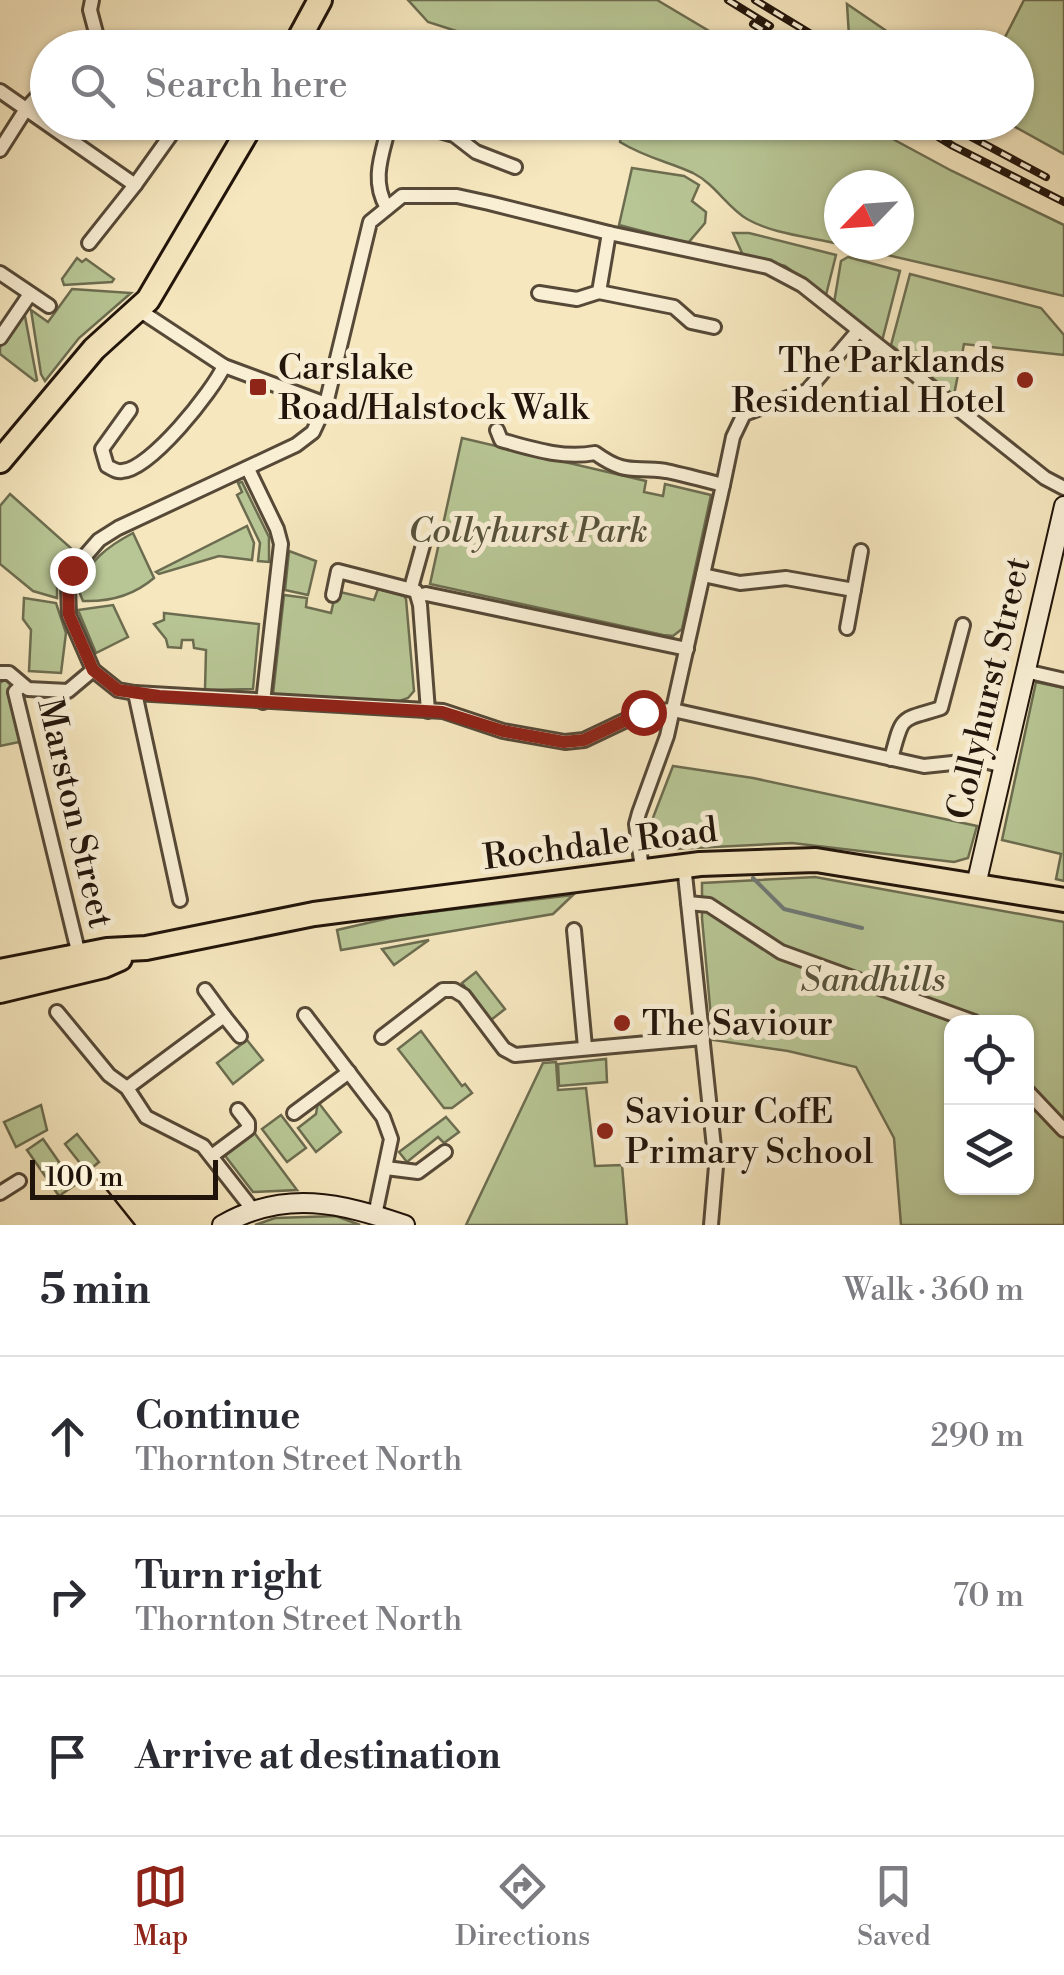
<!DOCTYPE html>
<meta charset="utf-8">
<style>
body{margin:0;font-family:"Libre Bodoni",serif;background:#f7f7f7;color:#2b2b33}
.controls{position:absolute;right:30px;bottom:30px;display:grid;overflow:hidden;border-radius:20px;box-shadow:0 2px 8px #0004}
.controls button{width:90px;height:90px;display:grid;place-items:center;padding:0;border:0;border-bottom:2px solid #e1e1e2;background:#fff;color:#2b2b33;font:50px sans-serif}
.compass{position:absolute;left:824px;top:170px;width:90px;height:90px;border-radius:50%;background:#fff;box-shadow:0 2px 8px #0004;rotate:245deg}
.scale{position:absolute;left:30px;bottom:25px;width:188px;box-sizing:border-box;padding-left:10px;border:5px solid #21140a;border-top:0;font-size:28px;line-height:35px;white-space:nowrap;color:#21140a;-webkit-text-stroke:8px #f9efd5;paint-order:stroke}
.stop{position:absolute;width:30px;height:30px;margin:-22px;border:8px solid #8f2418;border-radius:50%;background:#fff}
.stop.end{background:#8f2418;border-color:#fff;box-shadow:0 2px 10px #0008}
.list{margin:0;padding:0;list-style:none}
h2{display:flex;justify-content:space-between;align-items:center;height:130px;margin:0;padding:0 40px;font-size:42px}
h2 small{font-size:32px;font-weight:400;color:#7c7c81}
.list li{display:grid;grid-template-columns:65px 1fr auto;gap:30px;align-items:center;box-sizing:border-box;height:160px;padding:0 40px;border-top:2px solid #e1e1e2}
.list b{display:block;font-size:38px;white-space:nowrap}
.list p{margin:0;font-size:32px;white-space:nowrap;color:#7c7c81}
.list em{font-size:32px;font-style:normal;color:#7c7c81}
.icon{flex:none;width:55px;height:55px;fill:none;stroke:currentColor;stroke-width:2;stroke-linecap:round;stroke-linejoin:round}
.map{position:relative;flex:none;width:1064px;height:1225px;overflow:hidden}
.search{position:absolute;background:#fff;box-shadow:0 2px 8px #0004;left:30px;right:30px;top:30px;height:110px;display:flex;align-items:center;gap:25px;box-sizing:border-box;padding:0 35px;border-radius:55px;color:#7c7c81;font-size:38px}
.sheet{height:610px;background:#fff}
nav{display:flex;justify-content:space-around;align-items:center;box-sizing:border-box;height:140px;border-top:2px solid #e1e1e2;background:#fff;font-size:28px;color:#7c7c81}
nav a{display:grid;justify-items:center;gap:5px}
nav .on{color:#8f2418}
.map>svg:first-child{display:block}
.green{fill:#b8c695;stroke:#6c6d50;stroke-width:2.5;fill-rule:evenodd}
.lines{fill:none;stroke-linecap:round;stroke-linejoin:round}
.stream{stroke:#6e7975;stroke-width:4}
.street-casing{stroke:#564937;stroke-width:18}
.secondary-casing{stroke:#21140a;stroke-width:22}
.highway-casing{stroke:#21140a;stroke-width:28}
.street{stroke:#f9efd5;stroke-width:12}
.secondary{stroke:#f9efd5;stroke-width:18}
.highway{stroke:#f6e7bf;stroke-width:22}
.tram{stroke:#21140a;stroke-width:2.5}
.rail-casing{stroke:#21140a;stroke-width:8}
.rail{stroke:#f9efd5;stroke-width:4;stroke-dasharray:11;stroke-linecap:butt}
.route{stroke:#8f2418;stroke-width:12}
.poi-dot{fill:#8f2418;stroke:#f9efd5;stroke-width:4}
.labels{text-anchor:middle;stroke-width:10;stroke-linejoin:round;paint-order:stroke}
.poi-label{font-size:35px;fill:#21140a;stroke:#f9efd5;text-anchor:start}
.park-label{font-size:35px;font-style:italic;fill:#56523b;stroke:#f9efd5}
.street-label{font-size:35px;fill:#21140a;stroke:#f9efd5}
</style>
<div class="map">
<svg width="1064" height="1225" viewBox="0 0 1064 1225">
<rect width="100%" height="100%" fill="#f6e7bf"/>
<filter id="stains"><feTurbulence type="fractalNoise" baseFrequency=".002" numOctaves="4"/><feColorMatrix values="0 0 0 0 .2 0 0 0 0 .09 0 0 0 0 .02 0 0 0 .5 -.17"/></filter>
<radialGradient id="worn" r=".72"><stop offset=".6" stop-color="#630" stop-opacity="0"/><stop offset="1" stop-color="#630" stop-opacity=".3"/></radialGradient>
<g class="green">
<path d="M 408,0 L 657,0 L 736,47 L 506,47 L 428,22 Z"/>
<path d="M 1024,0 L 1064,0 L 1064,154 L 1008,123 L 1016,122 L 1016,48 L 1000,47 Z"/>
<path d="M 847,4 L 910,47 L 867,47 L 849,36 Z"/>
<path d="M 623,123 L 863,123 L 952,171 L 1064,225 L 1064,296 L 844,245 L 899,245 L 899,185 L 839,185 L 839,244 C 810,237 773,234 747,219 C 727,207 715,184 693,173 C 667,161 646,158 620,142 Z"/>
<path d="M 632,168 L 684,176 L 699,185 L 692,201 L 706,212 L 705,223 L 688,243 L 619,225 Z"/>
<path d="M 733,233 L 749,233 L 836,255 L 826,295 L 785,266 L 743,255 Z"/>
<path d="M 848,257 L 900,271 L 882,341 L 834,303 L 841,261 Z"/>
<path d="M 77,258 L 82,262 L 86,259 L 114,279 L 112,282 L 64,285 L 62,279 Z"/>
<path d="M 910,274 L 1041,308 L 1064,335 L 1064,355 L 964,344 L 954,395 L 891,345 Z"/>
<path d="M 72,289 L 131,293 L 79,338 L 45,381 L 41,374 L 31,310 L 48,322 Z"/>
<path d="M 24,311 L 37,380 L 35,381 L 0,354 L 0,347 Z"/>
<path d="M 462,438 L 646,481 L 644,492 L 663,496 L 665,484 L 711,495 L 682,629 L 673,636 L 663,635 L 430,584 Z"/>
<path d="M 242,482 L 269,537 L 269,562 L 258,561 L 260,543 L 237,495 L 242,492 L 238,483 Z"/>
<path d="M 10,494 L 73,550 L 57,584 L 57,598 L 33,591 L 0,564 L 0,506 Z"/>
<path d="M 247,526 L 254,543 L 252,560 L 219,556 L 159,574 L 156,572 Z"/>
<path d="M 133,533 L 154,578 C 133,596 109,602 83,601 L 78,589 C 87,562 108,546 133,533 Z"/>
<path d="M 289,551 L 316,561 L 308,595 L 285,590 Z"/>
<path d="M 378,589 L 404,596 L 406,599 L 414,691 L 408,698 L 397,702 L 273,694 L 284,595 L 307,598 L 306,607 L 331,613 L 336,591 L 374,600 Z"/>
<path d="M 24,598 L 56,603 L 66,633 L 61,673 L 29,671 L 31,630 L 23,619 Z"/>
<path d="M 113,605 L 128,637 L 96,653 L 78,610 Z"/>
<path d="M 164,613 L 259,624 L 253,689 L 205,690 L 206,650 L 194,648 L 193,640 L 182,640 L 181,648 L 168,647 L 166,639 L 154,624 L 164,620 Z"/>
<path d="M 6,679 L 16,688 L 24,741 L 0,746 L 0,683 Z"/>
<path d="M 1036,682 L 1064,688 L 1064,881 L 1056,879 L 1061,854 L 1002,840 Z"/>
<path d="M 673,766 L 753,778 L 977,826 L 968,858 L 954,862 L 792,843 L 674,849 L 672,842 L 653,844 L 649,828 Z"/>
<path d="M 815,877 L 1064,922 L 1064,1225 L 901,1225 L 894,1138 L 856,1067 L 788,1051 L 713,1040 L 702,918 L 702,883 ZM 952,1022 L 1026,1022 L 1026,1188 L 952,1188 Z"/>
<path d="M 573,895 L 553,914 L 341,950 L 337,930 L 398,916 Z"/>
<path d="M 429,940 L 394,965 L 382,949 Z"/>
<path d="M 476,972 L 505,1009 L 491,1020 L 462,983 Z"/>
<path d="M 421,1031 L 462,1086 L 465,1084 L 472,1093 L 452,1108 L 444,1108 L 398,1049 Z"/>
<path d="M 247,1040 L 263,1060 L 233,1084 L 217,1063 Z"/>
<path d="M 606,1059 L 607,1082 L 559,1086 L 558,1064 Z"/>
<path d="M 556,1062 L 558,1090 L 586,1088 L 595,1166 L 622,1165 L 627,1225 L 466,1225 L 543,1063 Z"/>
<path d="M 318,1102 L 341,1132 L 316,1152 L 298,1128 L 316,1114 Z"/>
<path d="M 41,1105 L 47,1130 L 16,1147 L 4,1122 Z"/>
<path d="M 281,1115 L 306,1148 L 287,1162 L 262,1129 Z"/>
<path d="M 446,1117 L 459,1132 L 444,1143 L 438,1137 L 407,1162 L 399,1152 Z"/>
<path d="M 253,1131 L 297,1190 L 253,1192 L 223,1153 Z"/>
<path d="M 77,1134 L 99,1162 L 87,1172 L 65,1144 Z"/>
<path d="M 43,1139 L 75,1185 L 59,1196 L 27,1150 Z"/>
<path d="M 336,1216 L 360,1225 L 255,1225 L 275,1218 Z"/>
</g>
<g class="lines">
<path class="stream" d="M 753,878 L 784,909 L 862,928"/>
<defs>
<g id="street">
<path d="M 92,0 L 90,10 L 100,48"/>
<path d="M 0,91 L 135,185 L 180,122"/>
<path d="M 408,122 L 454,135 L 476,152 L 515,167"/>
<path d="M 0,150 L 26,109 L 48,85"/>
<path d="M 387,208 C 370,179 383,153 390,122"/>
<path d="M 89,243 L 135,185"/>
<path d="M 0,273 L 49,306"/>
<path d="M 599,292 L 674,307 L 691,322 L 714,327"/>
<path d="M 539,293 L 577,299 L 599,292 L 609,233"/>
<path d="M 139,310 L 224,366 L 326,404"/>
<path d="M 0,338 L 30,294"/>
<path d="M 130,410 L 102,449 L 107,466 C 113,469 116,472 122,471 C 150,470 213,391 224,366"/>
<path d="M 497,430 L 501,440 C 533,449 563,459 595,453 C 627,476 633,466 666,471 C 685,475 704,480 723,485 L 667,736 L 639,813 L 636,824 L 642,869"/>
<path d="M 248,469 L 277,529 L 281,544 L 263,702"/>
<path d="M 723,485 L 733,437 L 744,414 L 807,391 L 858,331"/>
<path d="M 703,575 L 740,583 L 786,578 L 854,590"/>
<path d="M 411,588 L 423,545"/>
<path d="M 333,595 L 338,571 L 416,591 L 420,605 L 428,711"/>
<path d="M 418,596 L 426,594 L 687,649"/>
<path d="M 847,628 L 861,551"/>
<path d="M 1025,671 L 1064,680"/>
<path d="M 0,673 L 9,673 L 28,689 L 68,691 L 93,670"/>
<path d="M 21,686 L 15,692 L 79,955"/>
<path d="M 135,693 L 180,900"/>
<path d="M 891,759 C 903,713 900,721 941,708 L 963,625"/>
<path d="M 1003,766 L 981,760 L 924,766 L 673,710 L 643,712 L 584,740 L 565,742 L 503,731 L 443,711 L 135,693 L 118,690 L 93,670 L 69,615 L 68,587 L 72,571 L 99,540 L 118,528 L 296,445 L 313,432 L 326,404 L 370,222 L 402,196 L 457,196 L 489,203 L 609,233 L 768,267 L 802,285 L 1045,478 L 1064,488"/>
<path d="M 684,865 L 716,1166 L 711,1225"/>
<path d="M 688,903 L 709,905 L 781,952 L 974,1022"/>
<path d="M 574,930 L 585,1047"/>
<path d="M 57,1012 L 109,1075 L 127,1088 L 146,1117 L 203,1146 L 253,1210"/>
<path d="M 305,1015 L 383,1117 L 391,1139 L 375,1215"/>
<path d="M 224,1016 L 240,1036"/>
<path d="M 382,1037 L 443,990 L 454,990 L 464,996 L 504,1049 L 515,1055 L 703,1038"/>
<path d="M 127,1088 L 224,1016 L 205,990"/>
<path d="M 1026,1090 L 1064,1130"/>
<path d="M 294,1113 L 349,1072"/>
<path d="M 213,1155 L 248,1129 L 248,1123 L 238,1110"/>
<path d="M 386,1168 L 418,1172 L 445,1152"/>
<path d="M 0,1193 L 19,1181"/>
</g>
<g id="secondary">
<path d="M 976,885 L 1064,506"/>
<path d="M 222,1225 C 285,1189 341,1203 405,1225"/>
</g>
<g id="highway">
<path d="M 294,48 L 320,0"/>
<path d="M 0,461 L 94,349 L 148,300 L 253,122"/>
<path d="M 0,971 L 107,950 L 146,948 L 314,914 L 700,864 L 816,860 L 1064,900"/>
<path d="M 0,991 L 104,966 L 120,959"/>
</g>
</defs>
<use href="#street" class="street-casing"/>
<use href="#secondary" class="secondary-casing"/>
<use href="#highway" class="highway-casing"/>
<use href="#street" class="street"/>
<use href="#secondary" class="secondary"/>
<use href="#highway" class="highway"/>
<path class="tram" d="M 99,1180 L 135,1225"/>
<defs>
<g id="rail">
<path d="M 728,0 L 770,26"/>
<path d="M 755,0 L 834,48"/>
<path d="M 753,24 L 792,48"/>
<path d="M 914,122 L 953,146 L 1064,202"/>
<path d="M 943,122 L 1046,177"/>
</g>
</defs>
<use href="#rail" class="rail-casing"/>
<use href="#rail" class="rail"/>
</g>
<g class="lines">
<path class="route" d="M 72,570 L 68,587 L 69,615 L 93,670 L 118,690 L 159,696 L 442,712 L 503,731 L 564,742 L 584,740 L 643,712"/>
</g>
<g class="poi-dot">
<circle cx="1025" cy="380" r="10"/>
<rect x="248" y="377" width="20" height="20" rx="5"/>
<circle cx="622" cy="1023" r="10"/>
<circle cx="605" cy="1131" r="10"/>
</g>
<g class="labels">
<g class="poi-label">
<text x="1005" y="372" text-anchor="end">The Parklands<tspan x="1005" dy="40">Residential Hotel</tspan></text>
<text x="278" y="379">Carslake<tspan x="278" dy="40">Road/Halstock Walk</tspan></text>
<text x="642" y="1035">The Saviour</text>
<text x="625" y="1123">Saviour CofE<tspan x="625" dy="40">Primary School</tspan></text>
</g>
<g class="park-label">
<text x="528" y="542">Collyhurst Park</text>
<text x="873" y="991">Sandhills</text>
</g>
<g class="street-label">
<text transform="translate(988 688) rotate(-77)" y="12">Collyhurst Street</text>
<text transform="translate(76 813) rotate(77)" y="12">Marston Street</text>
<text transform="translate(600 843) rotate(-7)" y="12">Rochdale Road</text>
</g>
</g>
<rect width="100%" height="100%" filter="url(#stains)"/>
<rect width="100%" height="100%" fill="url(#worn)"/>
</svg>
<div class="controls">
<button><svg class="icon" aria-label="locate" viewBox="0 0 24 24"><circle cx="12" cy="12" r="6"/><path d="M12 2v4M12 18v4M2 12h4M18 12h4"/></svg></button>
<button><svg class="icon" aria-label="layers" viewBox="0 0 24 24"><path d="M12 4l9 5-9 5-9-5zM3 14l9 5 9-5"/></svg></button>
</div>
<svg class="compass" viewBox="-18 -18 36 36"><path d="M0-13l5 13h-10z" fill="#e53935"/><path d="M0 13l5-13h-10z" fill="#7c7c81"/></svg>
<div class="scale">100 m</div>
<div class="stop" style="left:643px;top:712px"></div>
<div class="stop end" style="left:72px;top:570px"></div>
<div class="search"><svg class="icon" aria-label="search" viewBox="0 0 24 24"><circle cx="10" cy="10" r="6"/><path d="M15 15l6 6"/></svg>Search here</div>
</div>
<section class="sheet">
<h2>5 min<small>Walk · 360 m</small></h2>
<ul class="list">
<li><svg class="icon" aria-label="ahead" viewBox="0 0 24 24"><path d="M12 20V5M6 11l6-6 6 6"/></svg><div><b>Continue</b><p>Thornton Street North</p></div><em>290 m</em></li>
<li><svg class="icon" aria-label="right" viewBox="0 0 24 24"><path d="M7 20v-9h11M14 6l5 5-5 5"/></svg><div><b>Turn right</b><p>Thornton Street North</p></div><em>70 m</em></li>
<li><svg class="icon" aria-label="arrive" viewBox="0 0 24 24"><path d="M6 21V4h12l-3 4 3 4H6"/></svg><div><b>Arrive at destination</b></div></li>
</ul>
</section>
<nav>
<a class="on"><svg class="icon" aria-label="map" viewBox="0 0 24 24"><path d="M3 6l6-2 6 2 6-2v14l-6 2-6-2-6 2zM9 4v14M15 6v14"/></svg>Map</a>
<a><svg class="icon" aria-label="directions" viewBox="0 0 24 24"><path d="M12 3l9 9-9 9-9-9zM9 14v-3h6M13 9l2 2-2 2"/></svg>Directions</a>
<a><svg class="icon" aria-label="saved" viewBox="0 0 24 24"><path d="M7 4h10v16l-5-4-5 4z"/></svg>Saved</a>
</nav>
